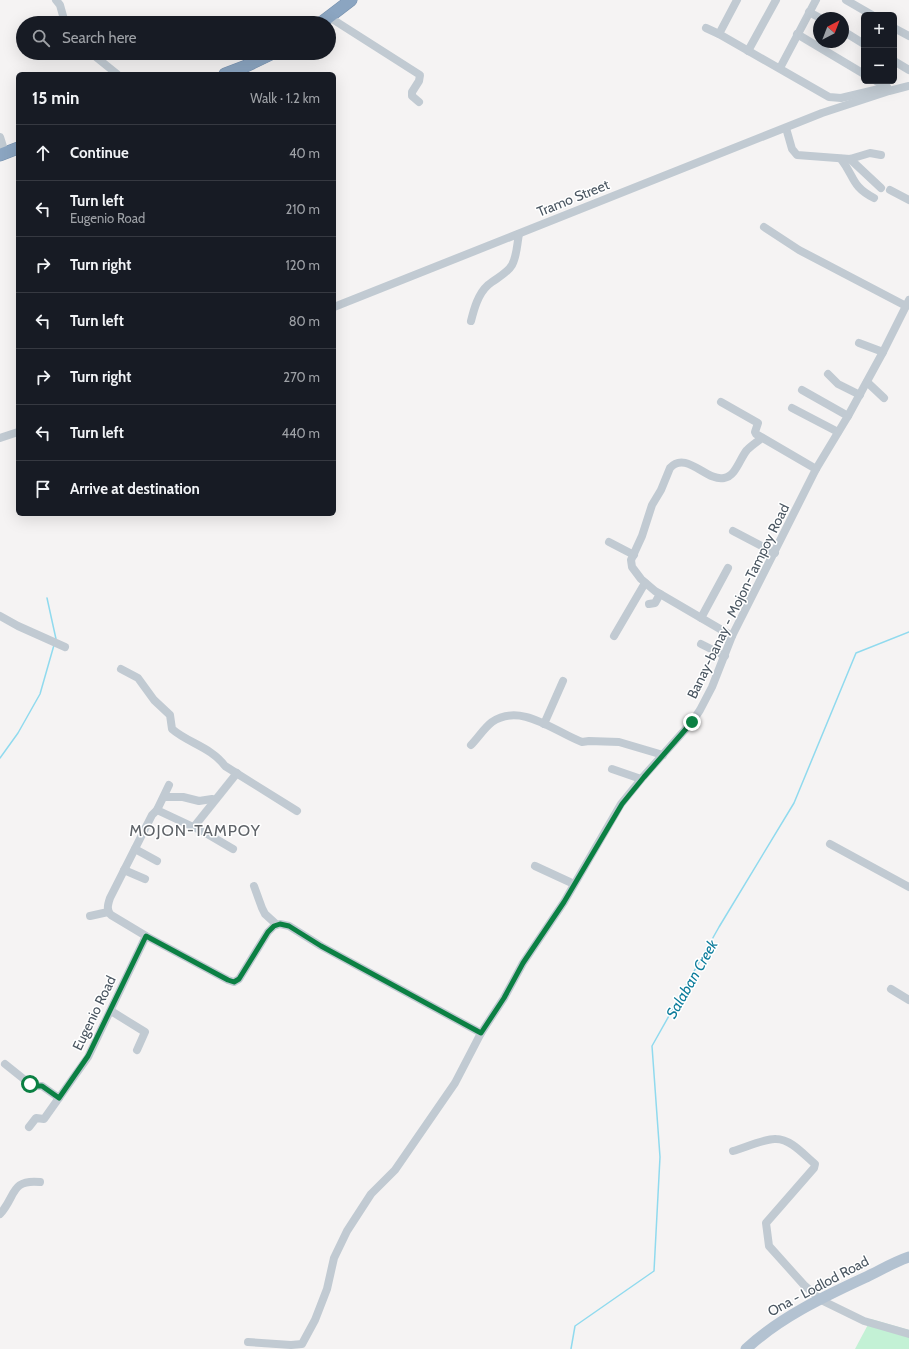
<!DOCTYPE html>
<meta charset="utf-8">
<style>
body{margin:0;font-family:Cabin,sans-serif;background:#242831;color:#f1f3f6}
.controls{position:absolute;right:12px;top:12px;display:grid;overflow:hidden;border-radius:6px;box-shadow:0 4px 16px #0002}
.controls button{width:36px;height:36px;display:grid;place-items:center;padding:0;border:0;border-bottom:1px solid #363941;background:#171b24;color:#f1f3f6;font:20px sans-serif}
.compass{position:absolute;left:813px;top:12px;width:36px;height:36px;border-radius:50%;background:#171b24;box-shadow:0 4px 16px #0002;rotate:42deg}
.stop{position:absolute;width:12px;height:12px;margin:-9px;border:3px solid #0b8043;border-radius:50%;background:#fff}
.stop.end{background:#0b8043;border-color:#fff;box-shadow:0 1px 4px #0008}
.list{margin:0;padding:0;list-style:none}
h2{display:flex;justify-content:space-between;align-items:center;height:52px;margin:0;padding:0 16px;font-size:17px}
h2 small{font-size:13px;font-weight:400;color:#9ea1a6}
.list li{display:grid;grid-template-columns:26px 1fr auto;gap:12px;align-items:center;box-sizing:border-box;height:56px;padding:0 16px;border-top:1px solid #363941}
.list b{display:block;font-size:15px;white-space:nowrap}
.list p{margin:0;font-size:13px;white-space:nowrap;color:#9ea1a6}
.list em{font-size:13px;font-style:normal;color:#9ea1a6}
.icon{flex:none;width:22px;height:22px;fill:none;stroke:currentColor;stroke-width:2;stroke-linecap:round;stroke-linejoin:round}
.map{position:relative;flex:none;width:909px;height:1349px;overflow:hidden}
.search{position:absolute;background:#171b24;box-shadow:0 4px 16px #0002;left:16px;top:16px;width:320px;height:44px;display:flex;align-items:center;gap:10px;box-sizing:border-box;padding:0 14px;border-radius:22px;color:#9ea1a6;font-size:15px}
.panel{position:absolute;background:#171b24;box-shadow:0 4px 16px #0002;left:16px;top:72px;width:320px;height:444px;border-radius:6px}
.map>svg:first-child{display:block}
.green{fill:#c3f1d5}
.lines{fill:none;stroke-linecap:round;stroke-linejoin:round}
.stream{stroke:#90daee;stroke-width:1.5}
.highway-casing{stroke:#7690ad;stroke-width:13}
.minor{stroke:#c1cad2;stroke-width:8}
.major{stroke:#b3c2d1;stroke-width:11}
.highway{stroke:#8ba5c1;stroke-width:12}
.route{stroke:#0b8043;stroke-width:5}
.labels{text-anchor:middle;stroke-width:3;stroke-linejoin:round;paint-order:stroke}
.street-label{font-size:14px;fill:#4a5661;stroke:#fff}
.water-label{font-size:15px;font-style:italic;fill:#0c7c9b;stroke:#fff}
.quarter-label{font-size:16px;letter-spacing:1px;fill:#5f6368;stroke:#fff}
</style>
<div class="map">
<svg width="909" height="1349" viewBox="0 0 909 1349">
<rect width="100%" height="100%" fill="#f5f3f3"/>
<path class="green" d="M 871,1319 L 909,1330 L 909,1349 L 855,1349 Z"/>
<g class="lines">
<g class="stream">
<path d="M 47,598 L 56,639"/>
<path d="M 0,758 L 18,733 L 40,694 L 54,645"/>
<path d="M 571,1349 L 575,1326 L 654,1271 L 660,1157 L 652,1046 L 719,927 L 794,803 L 856,653 L 909,632"/>
</g>
<defs>
<g id="highway">
<path d="M 321,23 L 351,0"/>
<path d="M 225,74 L 246,66 L 273,53"/>
<path d="M 0,155 L 18,148"/>
</g>
</defs>
<use href="#highway" class="highway-casing"/>
<g class="minor">
<path d="M 56,0 L 60,5 L 65,23"/>
<path d="M 846,0 L 872,15"/>
<path d="M 809,12 L 820,18"/>
<path d="M 329,17 L 420,75 L 419,81 L 412,92 L 412,96 L 419,102"/>
<path d="M 706,28 L 719,34 L 829,97 L 841,98 L 879,89"/>
<path d="M 894,28 L 909,36"/>
<path d="M 843,31 L 864,44"/>
<path d="M 719,34 L 737,0"/>
<path d="M 797,34 L 864,74"/>
<path d="M 748,51 L 776,0"/>
<path d="M 91,53 L 117,74"/>
<path d="M 894,61 L 909,70"/>
<path d="M 780,68 L 816,0"/>
<path d="M 876,81 L 887,87"/>
<path d="M 786,128 L 792,149 L 797,155 L 850,159 L 870,153 L 881,155"/>
<path d="M 0,137 L 5,153"/>
<path d="M 841,159 C 855,177 851,186 874,198"/>
<path d="M 850,159 L 881,188"/>
<path d="M 890,190 L 909,200"/>
<path d="M 764,227 L 799,250 L 906,306"/>
<path d="M 334,307 L 822,113 L 889,91 L 909,86"/>
<path d="M 471,321 C 474,309 478,294 488,285 C 496,278 507,274 512,265 C 517,256 517,244 519,234"/>
<path d="M 859,343 L 883,352"/>
<path d="M 828,374 L 838,384 L 860,395"/>
<path d="M 867,382 L 884,398"/>
<path d="M 802,390 L 848,416"/>
<path d="M 721,402 L 758,423 L 755,432 L 756,434 L 816,469"/>
<path d="M 792,408 L 838,432"/>
<path d="M 0,438 L 18,432"/>
<path d="M 733,531 L 775,553"/>
<path d="M 609,542 L 634,555"/>
<path d="M 649,604 L 655,603 L 660,594"/>
<path d="M 0,616 L 18,626 L 65,647"/>
<path d="M 701,618 L 728,568"/>
<path d="M 614,636 L 645,583"/>
<path d="M 732,636 L 655,591 L 641,579 L 632,567 L 631,560 L 642,536 L 652,505 L 661,490 L 670,468 C 686,450 707,482 724,478 C 736,476 740,458 747,450 C 752,445 757,442 762,438"/>
<path d="M 701,644 L 725,656"/>
<path d="M 121,669 L 138,678 L 154,700 L 170,715 L 172,729 C 188,743 211,747 225,766 L 297,811"/>
<path d="M 544,724 L 563,681"/>
<path d="M 471,745 C 478,738 484,728 492,722 C 521,702 555,732 582,742 L 589,741 L 619,742 L 663,755"/>
<path d="M 612,769 L 641,779"/>
<path d="M 169,785 L 157,810 L 152,815 L 110,898 C 108,904 106,910 111,915 L 146,936 L 228,980 L 234,982 L 239,979 L 268,932 L 274,926 L 280,924 L 289,926 L 321,946 L 481,1033"/>
<path d="M 164,797 L 183,797 L 199,801 L 212,799"/>
<path d="M 157,810 L 204,832 L 233,849"/>
<path d="M 193,828 L 237,773"/>
<path d="M 830,844 L 909,887"/>
<path d="M 135,849 L 157,861"/>
<path d="M 535,866 L 574,884"/>
<path d="M 124,870 L 145,879"/>
<path d="M 254,886 L 262,908 L 265,914 L 276,924"/>
<path d="M 90,916 L 108,912"/>
<path d="M 891,989 L 909,1000"/>
<path d="M 111,1011 L 145,1032 L 137,1050"/>
<path d="M 5,1064 L 30,1084 L 34,1086 L 42,1086 L 59,1098"/>
<path d="M 29,1127 L 36,1118 L 44,1119 L 88,1057 L 146,936"/>
<path d="M 733,1151 C 744,1148 766,1138 776,1139 C 791,1139 804,1155 815,1164 L 814,1168 L 766,1223 L 769,1246 L 804,1285 L 821,1300 L 864,1321 L 909,1334"/>
<path d="M 0,1214 C 16,1197 10,1179 40,1182"/>
<path d="M 248,1342 L 291,1345 L 302,1344 L 315,1320 L 327,1289 L 334,1258 L 347,1231 L 371,1194 L 395,1170 L 455,1083 L 481,1033 L 504,998 L 523,963 L 564,902 L 621,804 L 643,777 L 692,722 L 700,710 L 712,687 L 732,636 L 816,469 L 848,416 L 883,352 L 909,300"/>
</g>
<path class="major" d="M 746,1349 C 779,1318 823,1297 864,1278 C 879,1271 894,1262 909,1257"/>
<use href="#highway" class="highway"/>
</g>
<g class="lines">
<path class="route" d="M 30,1084 L 34,1086 L 42,1086 L 59,1098 L 88,1056 L 146,936 L 228,980 L 234,982 L 239,979 L 268,932 L 274,926 L 280,924 L 289,926 L 321,946 L 481,1033 L 504,998 L 523,963 L 564,902 L 622,804 L 644,777 L 692,722"/>
</g>
<g class="labels">
<g class="street-label">
<text transform="translate(573 198) rotate(-22)" y="5">Tramo Street</text>
<text transform="translate(738 601) rotate(-64)" y="5">Banay-banay - Mojon-Tampoy Road</text>
<text transform="translate(94 1013) rotate(-64)" y="5">Eugenio Road</text>
<text transform="translate(818 1286) rotate(-28)" y="5">Ona - Lodlod Road</text>
</g>
<g class="water-label">
<text transform="translate(692 979) rotate(-60)" y="5">Salaban Creek</text>
</g>
<g class="quarter-label">
<text x="195" y="836">MOJON-TAMPOY</text>
</g>
</g>
</svg>
<div class="controls">
<button>+</button>
<button>−</button>
</div>
<svg class="compass" viewBox="-18 -18 36 36"><path d="M0-13l5 13h-10z" fill="#e53935"/><path d="M0 13l5-13h-10z" fill="#9ea1a6"/></svg>
<div class="stop" style="left:30px;top:1084px"></div>
<div class="stop end" style="left:692px;top:722px"></div>
<div class="search"><svg class="icon" aria-label="search" viewBox="0 0 24 24"><circle cx="10" cy="10" r="6"/><path d="M15 15l6 6"/></svg>Search here</div>
<section class="panel">
<h2>15 min<small>Walk · 1.2 km</small></h2>
<ul class="list">
<li><svg class="icon" aria-label="ahead" viewBox="0 0 24 24"><path d="M12 20V5M6 11l6-6 6 6"/></svg><div><b>Continue</b></div><em>40 m</em></li>
<li><svg class="icon" aria-label="left" viewBox="0 0 24 24"><path d="M17 20v-9H6M10 6l-5 5 5 5"/></svg><div><b>Turn left</b><p>Eugenio Road</p></div><em>210 m</em></li>
<li><svg class="icon" aria-label="right" viewBox="0 0 24 24"><path d="M7 20v-9h11M14 6l5 5-5 5"/></svg><div><b>Turn right</b></div><em>120 m</em></li>
<li><svg class="icon" aria-label="left" viewBox="0 0 24 24"><path d="M17 20v-9H6M10 6l-5 5 5 5"/></svg><div><b>Turn left</b></div><em>80 m</em></li>
<li><svg class="icon" aria-label="right" viewBox="0 0 24 24"><path d="M7 20v-9h11M14 6l5 5-5 5"/></svg><div><b>Turn right</b></div><em>270 m</em></li>
<li><svg class="icon" aria-label="left" viewBox="0 0 24 24"><path d="M17 20v-9H6M10 6l-5 5 5 5"/></svg><div><b>Turn left</b></div><em>440 m</em></li>
<li><svg class="icon" aria-label="arrive" viewBox="0 0 24 24"><path d="M6 21V4h12l-3 4 3 4H6"/></svg><div><b>Arrive at destination</b></div></li>
</ul>
</section>
</div>
